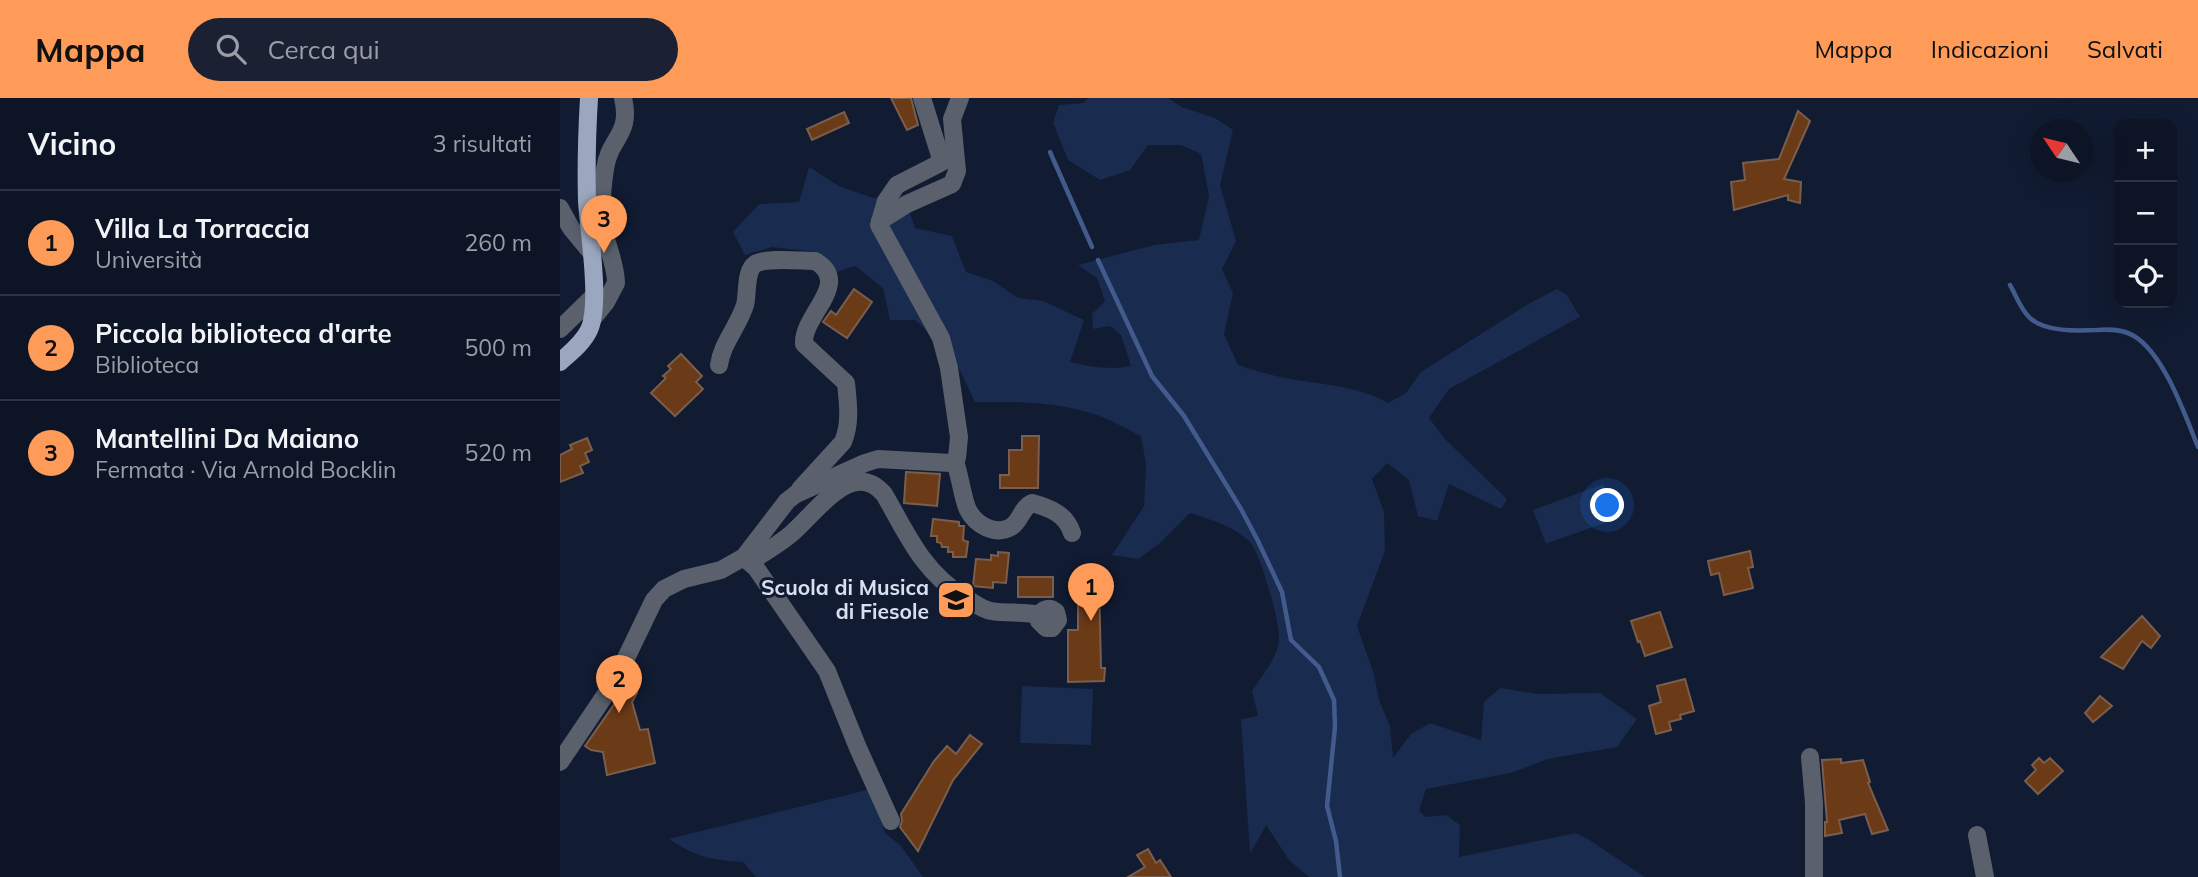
<!DOCTYPE html>
<html lang="it">
<meta charset="utf-8">
<style>
body{margin:0;font-family:Mulish,sans-serif;background:#1b2132;color:#f1f3f6}
.controls{position:absolute;right:21px;top:21px;display:grid;overflow:hidden;border-radius:14px;box-shadow:0 7px 28px #0002}
.controls button{width:63px;height:63px;display:grid;place-items:center;padding:0;border:0;border-bottom:2px solid #2d3342;background:#0d1425;color:#f1f3f6;font:35px sans-serif}
.compass{position:absolute;left:1470px;top:21px;width:63px;height:63px;border-radius:50%;background:#0d1425;box-shadow:0 7px 28px #0002;rotate:305deg}
.you{position:absolute;left:1048px;top:408px;width:24px;height:24px;margin:-18px;border:5px solid #fff;border-radius:50%;background:#1a73e8;box-shadow:0 0 0 10px #1a73e833}
.badge{display:grid;place-items:center;width:46px;height:46px;border-radius:50%;background:#fe9b59;color:#111;font-size:23px;font-weight:700}
.pin{position:absolute;translate:-50% -58px;filter:drop-shadow(0 2px 4px #0008)}
.pin::after{content:'';position:absolute;top:37px;width:24px;height:21px;background:inherit;clip-path:polygon(0 0,100% 0,50% 100%)}
.list{margin:0;padding:0;list-style:none}
h2{display:flex;justify-content:space-between;align-items:center;height:91px;margin:0;padding:0 28px;font-size:30px}
h2 small{font-size:23px;font-weight:400;color:#9a9ea7}
.list li{display:grid;grid-template-columns:46px 1fr auto;gap:21px;align-items:center;box-sizing:border-box;height:105px;padding:0 28px;border-top:2px solid #2d3342}
.list b{display:block;font-size:26px;white-space:nowrap}
.list p{margin:0;font-size:23px;white-space:nowrap;color:#9a9ea7}
.list em{font-size:23px;font-style:normal;color:#9a9ea7}
.icon{flex:none;width:38px;height:38px;fill:none;stroke:currentColor;stroke-width:2;stroke-linecap:round;stroke-linejoin:round}
.map{position:relative;flex:none;width:1638px;height:779px;overflow:hidden}
header{display:flex;align-items:center;gap:42px;box-sizing:border-box;height:98px;padding:0 35px;background:#fe9b59;color:#111}
header strong{font-size:33px}
nav{display:flex;gap:38px;margin-inline-start:auto;font-size:24px}
.search{width:490px;height:63px;background:#1b2132;display:flex;align-items:center;gap:18px;box-sizing:border-box;padding:0 24px;border-radius:38px;color:#9a9ea7;font-size:26px}
main{display:flex}
aside{flex:1;background:#0d1425}
.map>svg:first-child{display:block}
.green{fill:#192b4f}
.lines{fill:none;stroke-linecap:round;stroke-linejoin:round}
.stream{stroke:#435b8c;stroke-width:4.5}
.building{fill:#6b3a17;stroke:#7a5e4d;stroke-width:2}
.minor{stroke:#5a616c;stroke-width:18}
.major{stroke:#9aa7bf;stroke-width:18}
.labels{text-anchor:middle;stroke-width:6;stroke-linejoin:round;paint-order:stroke}
.poi-label{font-size:21px;font-weight:bold;fill:#d8e0ef;stroke:#111b31;text-anchor:end}
</style>
<header>
<strong>Mappa</strong>
<div class="search"><svg class="icon" aria-label="search" viewBox="0 0 24 24"><circle cx="10" cy="10" r="6"/><path d="M15 15l6 6"/></svg>Cerca qui</div>
<nav><a>Mappa</a><a>Indicazioni</a><a>Salvati</a></nav>
</header>
<main>
<aside>
<h2>Vicino<small>3 risultati</small></h2>
<ul class="list">
<li><span class="badge">1</span><div><b>Villa La Torraccia</b><p>Università</p></div><em>260 m</em></li>
<li><span class="badge">2</span><div><b>Piccola biblioteca d'arte</b><p>Biblioteca</p></div><em>500 m</em></li>
<li><span class="badge">3</span><div><b>Mantellini Da Maiano</b><p>Fermata · Via Arnold Bocklin</p></div><em>520 m</em></li>
</ul>
</aside>
<div class="map">
<svg width="1638" height="779" viewBox="0 0 1638 779">
<rect width="100%" height="100%" fill="#111b31"/>
<g class="green">
<path d="M 528,0 L 608,0 L 622,9 L 655,20 L 673,32 L 660,87 L 676,143 L 662,171 L 673,195 L 664,236 L 678,267 C 694,272 710,277 726,280 C 761,287 796,287 828,305 L 846,295 L 861,274 L 970,205 L 997,191 L 1007,197 L 1020,219 L 889,291 L 869,320 L 886,342 L 947,401 L 941,411 L 889,386 L 877,423 L 858,418 L 849,382 L 827,365 L 812,381 L 824,414 L 825,453 L 797,528 L 814,576 L 819,602 L 830,628 L 833,660 L 851,636 L 870,625 L 921,642 L 924,604 L 940,590 L 978,596 L 1040,595 L 1077,621 L 1057,649 L 988,661 L 951,675 L 866,691 L 859,712 L 865,719 L 886,717 L 900,727 L 899,759 L 1016,735 L 1028,741 L 1085,779 L 749,779 L 729,762 L 706,727 L 690,756 L 681,621 L 698,618 L 692,593 C 701,579 719,558 719,540 C 720,525 700,453 689,443 C 673,428 651,422 630,415 L 599,446 L 578,461 L 552,457 L 584,408 L 586,366 L 581,338 C 564,330 548,320 530,315 C 493,303 454,304 415,304 L 392,256 L 355,222 L 330,222 L 323,190 L 295,168 L 277,174 L 256,154 L 212,149 L 185,157 L 173,134 L 199,106 L 239,104 L 249,69 L 279,88 L 313,100 L 344,98 L 355,130 L 392,138 L 406,174 L 433,183 L 458,200 L 483,203 L 524,222 L 510,264 C 530,269 551,272 571,268 L 561,237 L 550,228 L 533,231 L 532,216 L 545,203 L 537,180 L 518,167 L 594,147 L 639,142 L 649,98 L 641,56 L 621,47 L 588,47 L 570,72 L 540,82 L 508,62 L 493,25 L 499,7 L 524,5 Z"/>
<path d="M 1043,386 L 1055,421 L 986,446 L 973,412 Z"/>
<path d="M 462,588 L 533,591 L 531,647 L 460,645 Z"/>
<path d="M 311,691 L 325,735 L 341,748 L 363,779 L 196,779 L 183,764 C 151,762 136,759 109,741 Z"/>
</g>
<g class="lines">
<g class="stream">
<path d="M 490,54 L 532,149"/>
<path d="M 538,162 L 592,278 L 624,318 L 681,411 L 698,443 L 722,494 L 731,542 L 759,569 L 774,602 L 775,629 L 767,708 L 776,743 L 780,779"/>
<path d="M 1450,187 C 1456,197 1461,212 1470,220 C 1485,234 1517,233 1537,232 C 1550,231 1563,231 1574,238 C 1604,256 1625,317 1638,349"/>
</g>
</g>
<g class="building">
<path d="M 331,0 L 351,0 L 358,27 L 347,32 Z"/>
<path d="M 1238,13 L 1250,23 L 1224,81 L 1241,84 L 1240,105 L 1228,102 L 1228,97 L 1174,112 L 1171,84 L 1185,82 L 1183,65 L 1219,61 Z"/>
<path d="M 284,14 L 289,25 L 252,42 L 247,31 Z"/>
<path d="M 294,191 L 312,204 L 287,240 L 263,224 L 271,213 L 276,217 Z"/>
<path d="M 121,256 L 142,278 L 136,284 L 143,291 L 115,318 L 91,295 L 106,280 L 103,278 L 111,271 L 108,268 Z"/>
<path d="M 462,338 L 479,338 L 478,390 L 440,390 L 440,377 L 449,377 L 449,352 L 462,352 Z"/>
<path d="M 27,340 L 32,352 L 25,355 L 29,364 L 20,368 L 23,375 L 0,384 L 0,357 L 12,351 L 10,347 Z"/>
<path d="M 346,374 L 380,376 L 377,408 L 344,405 Z"/>
<path d="M 373,421 L 399,424 L 399,428 L 404,428 L 403,442 L 408,444 L 406,459 L 393,459 L 393,454 L 388,454 L 388,449 L 382,449 L 381,445 L 377,444 L 377,438 L 371,438 Z"/>
<path d="M 1190,453 L 1193,469 L 1188,470 L 1193,490 L 1164,497 L 1159,475 L 1151,477 L 1148,463 Z"/>
<path d="M 438,454 L 449,455 L 446,485 L 433,484 L 433,490 L 413,488 L 416,461 L 431,462 L 431,457 L 438,458 Z"/>
<rect x="458" y="479" width="35" height="20"/>
<path d="M 518,481 L 539,482 L 541,570 L 545,570 L 544,583 L 508,584 L 508,532 L 518,532 Z"/>
<path d="M 1100,514 L 1112,549 L 1085,558 L 1080,543 L 1078,544 L 1071,523 Z"/>
<path d="M 1582,518 L 1600,538 L 1591,550 L 1582,543 L 1563,571 L 1541,559 Z"/>
<path d="M 1125,581 L 1134,613 L 1120,617 L 1121,621 L 1109,624 L 1111,632 L 1096,636 L 1089,608 L 1101,604 L 1097,588 Z"/>
<path d="M 67,588 L 77,595 L 72,604 L 80,632 L 88,631 L 95,665 L 47,677 L 43,654 L 31,652 L 25,648 Z"/>
<path d="M 1540,598 L 1552,608 L 1533,624 L 1525,615 Z"/>
<path d="M 410,637 L 422,646 L 393,682 L 358,753 L 340,729 L 342,723 L 341,716 L 374,663 L 387,648 L 396,656 Z"/>
<path d="M 1479,660 L 1484,665 L 1490,660 L 1503,673 L 1478,696 L 1465,683 L 1476,672 L 1472,667 Z"/>
<path d="M 1281,661 L 1281,665 L 1303,662 L 1310,684 L 1308,685 L 1328,732 L 1312,736 L 1305,716 L 1279,722 L 1282,735 L 1265,738 L 1265,724 L 1267,724 L 1262,662 Z"/>
<path d="M 588,751 L 596,765 L 600,762 L 611,779 L 568,779 L 585,769 L 577,757 Z"/>
</g>
<g class="lines">
<g class="minor">
<path d="M 0,110 L 11,130 L 30,153"/>
<path d="M 320,123 L 347,106 L 392,86 L 397,73 L 392,21 L 400,0"/>
<path d="M 33,220 L 46,204 L 56,185 C 56,167 47,149 44,132 C 40,113 42,90 45,71 C 49,40 72,37 63,0"/>
<path d="M 0,231 L 35,197"/>
<path d="M 159,267 C 162,245 178,229 185,207 C 188,196 185,173 195,166 C 206,159 242,163 255,163 C 293,185 242,217 244,246 L 286,285 C 288,305 291,325 283,344 L 240,391"/>
<path d="M 395,364 C 400,377 403,402 408,412 C 416,427 435,438 451,429 C 461,423 461,410 472,405 C 490,410 506,416 512,435"/>
<path d="M 184,459 L 196,470 L 267,573 L 298,650 L 331,723"/>
<path d="M 189,464 C 204,455 218,447 231,436 C 255,416 292,359 324,396 C 348,437 361,471 402,498 C 412,503 420,511 431,513 C 447,516 463,513 480,517 C 483,510 490,509 496,514 L 498,522 L 492,530 L 486,530 L 479,523 L 480,517"/>
<path d="M 1250,659 L 1254,705 L 1254,779"/>
<path d="M 0,664 L 56,581 L 94,502 L 104,491 L 124,481 L 161,472 L 184,459 L 227,403 L 236,396 L 305,365 L 318,361 L 391,365 L 397,360 L 399,339 L 389,270 L 381,240 L 319,127 L 326,103 L 337,87 L 382,64 L 362,0"/>
<path d="M 1417,737 L 1425,779"/>
</g>
<path class="major" d="M 0,264 C 10,255 23,245 29,232 C 41,206 29,135 27,103 C 26,69 27,34 29,0"/>
</g>
<defs>
<symbol id="school-square" viewBox="-11 -11 22 22"><rect x="-9" y="-9" width="18" height="18" rx="4" fill="#fe9b59" stroke="#111b31"/><path d="M0-5L7-2L0 1L-7-2ZM-4 1L0 2.5L4 1V4Q0 6-4 4Z" fill="#111"/></symbol>
</defs>
<g fill-rule="evenodd">
<use href="#school-square" x="374" y="480" width="44" height="44"/>
</g>
<g class="labels">
<g class="poi-label">
<text x="369" y="497">Scuola di Musica<tspan x="369" dy="24">di Fiesole</tspan></text>
</g>
</g>
</svg>
<div class="controls">
<button>+</button>
<button>−</button>
<button><svg class="icon" aria-label="locate" viewBox="0 0 24 24"><circle cx="12" cy="12" r="6"/><path d="M12 2v4M12 18v4M2 12h4M18 12h4"/></svg></button>
</div>
<svg class="compass" viewBox="-18 -18 36 36"><path d="M0-13l5 13h-10z" fill="#e53935"/><path d="M0 13l5-13h-10z" fill="#9a9ea7"/></svg>
<div class="you"></div>
<div class="pin badge" style="left:531px;top:523px">1</div>
<div class="pin badge" style="left:59px;top:615px">2</div>
<div class="pin badge" style="left:44px;top:155px">3</div>
</div>
</main>
